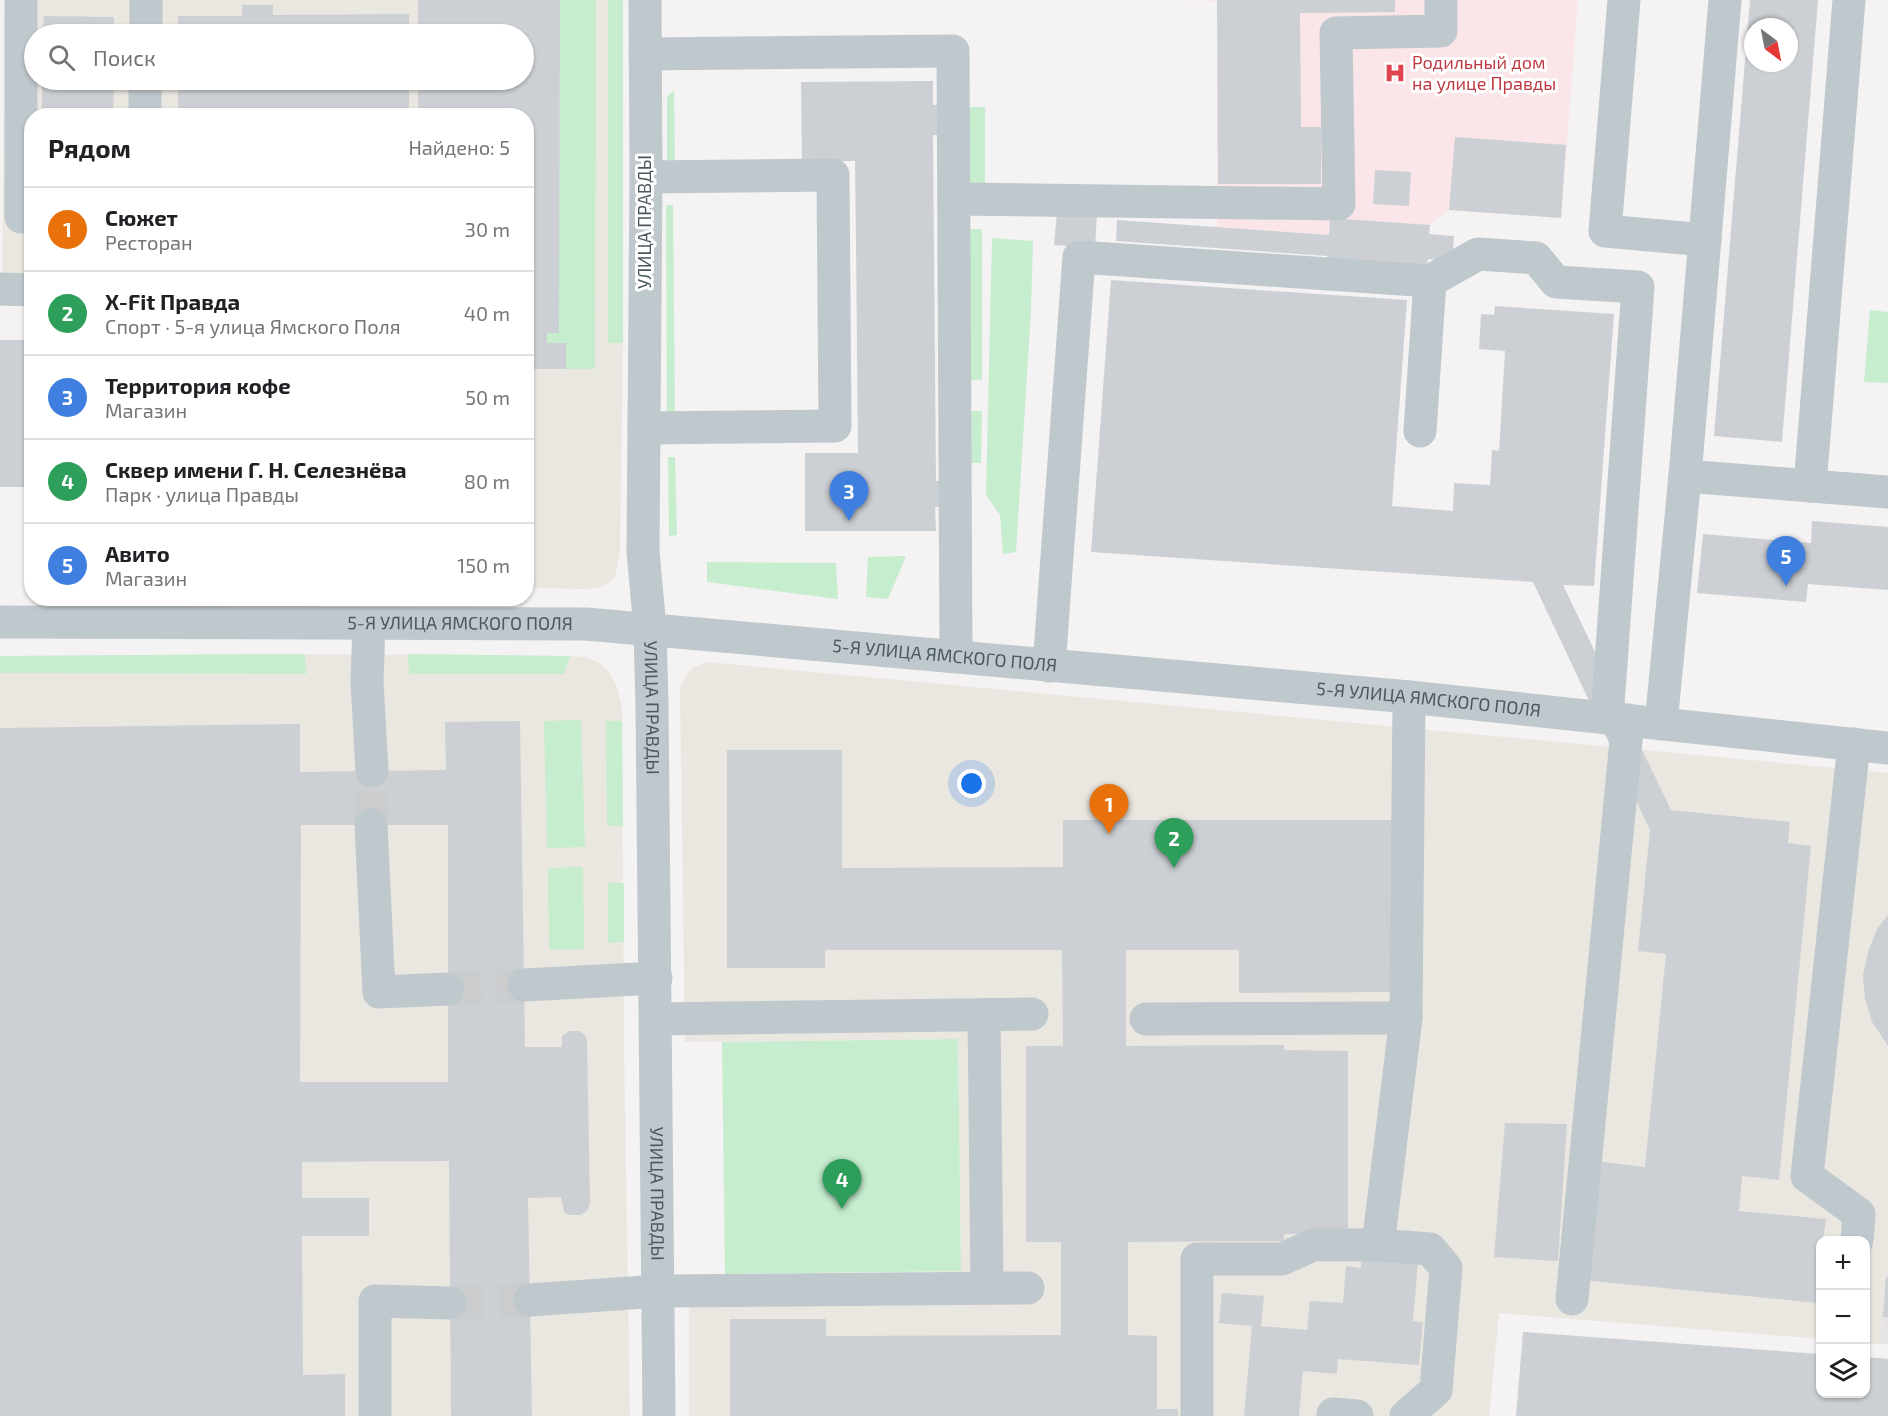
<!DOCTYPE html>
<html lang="ru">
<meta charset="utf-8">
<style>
body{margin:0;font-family:"Exo 2",sans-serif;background:#f2f2f2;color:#202124}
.controls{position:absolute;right:18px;bottom:18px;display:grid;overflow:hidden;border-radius:12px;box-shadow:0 2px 4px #0004}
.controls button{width:54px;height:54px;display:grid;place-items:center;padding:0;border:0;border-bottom:2px solid #e0e0e0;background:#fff;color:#202124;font:30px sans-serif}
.compass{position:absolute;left:1744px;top:18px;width:54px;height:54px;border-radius:50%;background:#fff;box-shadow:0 2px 4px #0004;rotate:148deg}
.you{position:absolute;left:972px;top:784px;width:21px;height:21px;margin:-15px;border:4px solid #fff;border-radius:50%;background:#1a73e8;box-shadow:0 0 0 9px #1a73e833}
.badge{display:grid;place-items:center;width:39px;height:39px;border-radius:50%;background:#0f766e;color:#fff;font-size:20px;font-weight:700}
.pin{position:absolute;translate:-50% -50px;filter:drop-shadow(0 2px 3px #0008)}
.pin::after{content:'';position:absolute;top:32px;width:21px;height:18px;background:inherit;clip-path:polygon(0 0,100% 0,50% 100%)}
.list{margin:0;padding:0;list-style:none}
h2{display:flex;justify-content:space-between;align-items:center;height:78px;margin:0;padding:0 24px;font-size:26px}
h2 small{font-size:20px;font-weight:400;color:#757577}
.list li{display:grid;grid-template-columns:39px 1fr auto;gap:18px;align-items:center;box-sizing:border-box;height:84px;padding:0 24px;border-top:2px solid #e0e0e0}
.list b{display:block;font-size:22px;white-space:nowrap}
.list p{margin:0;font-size:20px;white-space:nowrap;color:#757577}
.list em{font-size:20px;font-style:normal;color:#757577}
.icon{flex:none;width:33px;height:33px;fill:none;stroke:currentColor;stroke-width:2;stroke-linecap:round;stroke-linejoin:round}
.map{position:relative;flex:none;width:1888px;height:1416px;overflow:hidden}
.search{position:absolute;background:#fff;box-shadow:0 2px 4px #0004;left:24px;top:24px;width:510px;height:66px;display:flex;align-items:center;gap:15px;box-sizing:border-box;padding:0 21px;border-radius:33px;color:#757577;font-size:22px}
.panel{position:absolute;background:#fff;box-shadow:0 2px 4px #0004;left:24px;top:108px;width:510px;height:498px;border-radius:24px}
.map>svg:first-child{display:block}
.commercial{fill:#eae6e0;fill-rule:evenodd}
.education{fill:#e5e3e4}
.medical{fill:#fae6e8}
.green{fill:#c5edce}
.building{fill:#ccd0d4;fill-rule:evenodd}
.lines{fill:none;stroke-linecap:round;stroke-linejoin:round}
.minor-tunnel{stroke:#cacccd;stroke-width:33;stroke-dasharray:33 16;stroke-linecap:butt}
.minor{stroke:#bfc8cd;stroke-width:33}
.labels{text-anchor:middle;stroke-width:6;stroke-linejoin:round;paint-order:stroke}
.health-label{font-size:18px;fill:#be3a42;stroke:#fff;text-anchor:start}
.street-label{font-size:18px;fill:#4b585e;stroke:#fff}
</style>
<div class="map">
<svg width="1888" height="1416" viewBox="0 0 1888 1416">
<rect width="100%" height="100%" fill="#f4f2f2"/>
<g class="commercial">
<path d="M 5,0 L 623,0 L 623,343 L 620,552 L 615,576 L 610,582 L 601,587 L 587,589 L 527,588 L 526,116 L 32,116 L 31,286 L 2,285 ZM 34,34 L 524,34 L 524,80 L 34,80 Z"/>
<path d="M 305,654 L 568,656 L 585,657 L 598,662 L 608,671 L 616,684 L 622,707 L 624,1048 L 630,1416 L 0,1416 L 0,656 Z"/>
<path d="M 707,662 L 1888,773 L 1888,915 L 1872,1022 L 1888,1046 L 1888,1267 L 1880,1344 L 1866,1343 L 1866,1240 L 1820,1240 L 1820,1339 L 1499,1313 L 1489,1416 L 689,1416 L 689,1275 L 961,1271 L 958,1039 L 685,1042 L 680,687 L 685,676 L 693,668 Z"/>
</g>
<path class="education" d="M 1887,1267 L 1888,1267 L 1888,1344 L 1880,1344 Z"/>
<path class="medical" d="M 1177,0 L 1578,0 L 1561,218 L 1449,210 L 1430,225 L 1330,218 L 1329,235 L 1217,227 L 1217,1 Z"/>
<g class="green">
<path d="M 560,0 L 596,0 L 595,369 L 566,369 L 566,343 L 547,343 L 547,333 L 558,333 Z"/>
<rect x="608" y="0" width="15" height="343"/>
<path d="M 674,90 L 675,165 L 667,165 L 667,97 Z"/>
<path d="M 969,107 L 985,107 L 985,190 L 968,190 Z"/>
<path d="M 666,205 L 673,205 L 675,415 L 667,416 Z"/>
<path d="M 966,229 L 982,229 L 982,380 L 965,380 Z"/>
<path d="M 992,238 L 1033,241 L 1031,310 L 1016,552 L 1003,554 L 1000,515 L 986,495 Z"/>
<path d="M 1870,310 L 1888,312 L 1888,383 L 1864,382 Z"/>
<path d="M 965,411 L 982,411 L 981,463 L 965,463 Z"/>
<path d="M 668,457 L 675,457 L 677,535 L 669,536 Z"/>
<path d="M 906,556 L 888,599 L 866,597 L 868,557 Z"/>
<path d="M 707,562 L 836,563 L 838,599 L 707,582 Z"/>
<path d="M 305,654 L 306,674 L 0,673 L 0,656 Z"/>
<path d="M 408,654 L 568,656 L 570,656 L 564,674 L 409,674 Z"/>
<path d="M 581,720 L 585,847 L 547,848 L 544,721 Z"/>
<path d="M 606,721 L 622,721 L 623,826 L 607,826 Z"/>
<path d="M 583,867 L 584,949 L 549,950 L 548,868 Z"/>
<path d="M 608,883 L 624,883 L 624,942 L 608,943 Z"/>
<path d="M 958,1039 L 961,1271 L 725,1274 L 722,1042 Z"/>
</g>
<g class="building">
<path d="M 418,0 L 560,0 L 559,333 L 547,333 L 547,343 L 566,343 L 566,369 L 529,369 L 529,469 L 526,469 L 526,116 L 418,116 L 418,80 L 524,80 L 524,34 L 418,34 Z"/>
<path d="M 1217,0 L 1395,0 L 1395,12 L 1300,13 L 1301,127 L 1321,127 L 1321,184 L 1218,184 Z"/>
<path d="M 1750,0 L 1818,0 L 1782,442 L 1714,436 ZM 1753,27 L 1789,27 L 1789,63 L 1753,63 Z"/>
<path d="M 242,5 L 273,5 L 273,15 L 409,14 L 409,34 L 178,34 L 178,16 L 242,16 Z"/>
<path d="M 44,16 L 114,17 L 114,34 L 43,34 Z"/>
<path d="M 42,80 L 114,80 L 113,116 L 42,116 Z"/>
<rect x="178" y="80" width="231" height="36"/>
<path d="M 933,81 L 933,105 L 947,105 L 947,135 L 933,135 L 936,481 L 947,481 L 947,507 L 935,507 L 936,531 L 805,531 L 805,453 L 858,453 L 856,242 L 855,161 L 802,161 L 801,82 Z"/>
<path d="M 1455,137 L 1566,145 L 1561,218 L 1449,210 Z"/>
<path d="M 1375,170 L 1411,172 L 1409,206 L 1373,204 Z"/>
<path d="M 1057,213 L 1097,215 L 1095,248 L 1054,245 Z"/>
<path d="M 1330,218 L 1430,225 L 1429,234 L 1454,236 L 1452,261 L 1428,259 L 1427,268 L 1327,261 L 1327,256 L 1116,241 L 1117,220 L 1329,235 Z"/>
<path d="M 27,240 L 32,240 L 32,280 L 25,280 Z"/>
<path d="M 1111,280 L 1407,300 L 1392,506 L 1453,511 L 1454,483 L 1490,485 L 1492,450 L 1499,451 L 1505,351 L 1479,349 L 1481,314 L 1494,315 L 1495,306 L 1614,314 L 1594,586 L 1563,585 L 1671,810 L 1790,822 L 1788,843 L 1811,846 L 1779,1180 L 1742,1176 L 1739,1211 L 1826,1219 L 1823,1240 L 1820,1240 L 1818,1303 L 1582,1280 L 1594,1161 L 1645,1167 L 1666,954 L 1638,951 L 1650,830 L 1533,582 L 1091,552 Z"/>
<rect x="0" y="340" width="32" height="147"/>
<path d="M 1812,521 L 1888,527 L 1888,590 L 1808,584 L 1806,602 L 1697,593 L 1703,534 L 1811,543 Z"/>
<path d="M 520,721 L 525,1047 L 562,1047 L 562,1036 L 570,1031 L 579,1031 L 584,1034 L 587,1040 L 590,1204 L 587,1211 L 580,1215 L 570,1215 L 564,1212 L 561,1197 L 528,1198 L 532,1416 L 451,1416 L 449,1161 L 302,1162 L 302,1198 L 369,1198 L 369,1236 L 302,1236 L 303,1375 L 345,1374 L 345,1416 L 0,1416 L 0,728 L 300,724 L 300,772 L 446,770 L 445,722 ZM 301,825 L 448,825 L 448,1082 L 300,1082 Z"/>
<path d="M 727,750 L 842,750 L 842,868 L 1063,867 L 1063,820 L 1392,820 L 1392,992 L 1239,993 L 1239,950 L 1126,950 L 1126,1046 L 1284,1045 L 1284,1050 L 1348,1051 L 1348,1234 L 1284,1234 L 1284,1241 L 1128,1242 L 1128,1335 L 1157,1336 L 1157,1409 L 1178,1409 L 1178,1416 L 730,1416 L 730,1319 L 826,1319 L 826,1336 L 1061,1335 L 1061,1242 L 1026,1242 L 1026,1046 L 1063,1046 L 1062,950 L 825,950 L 825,968 L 727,968 Z"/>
<path d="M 1888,915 L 1888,1046 L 1872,1022 L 1865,999 L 1863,975 L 1868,952 L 1877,929 Z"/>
<path d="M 1505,1123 L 1567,1124 L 1558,1261 L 1494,1257 Z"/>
<path d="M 1361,1258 L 1418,1263 L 1413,1321 L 1423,1322 L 1419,1365 L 1338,1359 L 1337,1374 L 1303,1371 L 1299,1416 L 1244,1416 L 1252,1326 L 1219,1323 L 1222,1293 L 1264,1296 L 1261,1326 L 1307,1330 L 1310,1301 L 1343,1303 L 1346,1266 L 1361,1268 Z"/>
<path d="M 1886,1277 L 1888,1277 L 1888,1317 L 1883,1317 Z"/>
<path d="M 1523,1332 L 1820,1354 L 1820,1394 L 1866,1394 L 1866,1357 L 1888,1359 L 1888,1416 L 1516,1416 Z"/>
</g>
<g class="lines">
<g class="minor-tunnel">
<path d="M 371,825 L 372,771"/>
<path d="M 448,989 L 524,985"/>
<path d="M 450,1303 L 530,1300"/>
</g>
<g class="minor">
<path d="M 21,0 L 21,217"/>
<path id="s1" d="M 645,0 L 646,177 L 643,551 L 650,629 L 652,706 L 659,1416"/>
<path d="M 1624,0 L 1605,231 L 1705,240"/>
<path d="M 1725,0 L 1685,476 L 1888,492"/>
<path d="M 146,34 L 146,0"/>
<path d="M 645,54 L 953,51 L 956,656"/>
<path d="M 145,116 L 145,80"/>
<path d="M 954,199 L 1339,204 L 1336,33 L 1441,31 L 1441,0"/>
<path d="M 0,289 L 32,290"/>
<path d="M 644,428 L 835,426 L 833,175 L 646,177"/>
<path d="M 1420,431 L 1430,281 L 1478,254 L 1536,258 L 1556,282 L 1638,287 L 1607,718"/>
<path d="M 1810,486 L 1849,0"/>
<path id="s2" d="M 0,622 L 586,624 L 1409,697 L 1888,748"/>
<path d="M 369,624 L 367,681 L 372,771"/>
<path d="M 1049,666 L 1079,257 L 1430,281"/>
<path d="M 1661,724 L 1685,476"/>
<path d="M 1854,744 L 1807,1176 L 1859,1214 L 1857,1240"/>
<path d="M 371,825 L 379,992 L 448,989"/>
<path d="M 524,985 L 656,978"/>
<path d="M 984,1015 L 987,1288"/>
<path d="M 656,1019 L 1032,1014"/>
<path d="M 1146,1019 L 1406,1018"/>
<path d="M 1378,1245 L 1430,1249 L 1446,1268 L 1436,1390 L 1406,1416"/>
<path d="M 1572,1299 L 1628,720"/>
<path d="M 530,1300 L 659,1291 L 1028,1288"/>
<path d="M 1333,1414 L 1357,1416"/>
<path d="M 375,1416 L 375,1301 L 450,1303"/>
<path d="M 1197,1416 L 1197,1259 L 1282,1259 L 1313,1245 L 1378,1245 L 1406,1018 L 1409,697"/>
</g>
</g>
<defs>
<symbol id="hospital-bare" viewBox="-9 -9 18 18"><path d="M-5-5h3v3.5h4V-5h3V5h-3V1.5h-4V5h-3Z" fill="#e0444e" stroke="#fff" stroke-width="2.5" paint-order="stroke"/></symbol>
</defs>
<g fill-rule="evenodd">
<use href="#hospital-bare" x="1380" y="58" width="30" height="30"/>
</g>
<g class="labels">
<g class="health-label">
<text x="1412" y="69">Родильный дом<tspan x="1412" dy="21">на улице Правды</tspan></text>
</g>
<g class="street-label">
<text transform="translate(645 222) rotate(-90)" y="6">УЛИЦА ПРАВДЫ</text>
<text dy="6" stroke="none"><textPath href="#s2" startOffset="460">5-Я УЛИЦА ЯМСКОГО ПОЛЯ</textPath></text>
<text dy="6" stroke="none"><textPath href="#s2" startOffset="946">5-Я УЛИЦА ЯМСКОГО ПОЛЯ</textPath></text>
<text dy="6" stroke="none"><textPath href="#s2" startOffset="1432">5-Я УЛИЦА ЯМСКОГО ПОЛЯ</textPath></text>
<text dy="6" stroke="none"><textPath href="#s1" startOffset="708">УЛИЦА ПРАВДЫ</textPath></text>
<text dy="6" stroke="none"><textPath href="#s1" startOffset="1194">УЛИЦА ПРАВДЫ</textPath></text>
</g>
</g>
</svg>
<div class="controls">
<button>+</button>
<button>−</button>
<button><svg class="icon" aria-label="layers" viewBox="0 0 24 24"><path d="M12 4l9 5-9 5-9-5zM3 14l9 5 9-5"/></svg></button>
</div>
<svg class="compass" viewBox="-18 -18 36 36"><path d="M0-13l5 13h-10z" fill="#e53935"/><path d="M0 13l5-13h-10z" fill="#757577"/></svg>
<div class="you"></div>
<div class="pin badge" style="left:1109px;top:834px;background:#e8710a">1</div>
<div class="pin badge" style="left:1174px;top:868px;background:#2e9e5b">2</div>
<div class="pin badge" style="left:849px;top:521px;background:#3f7fe0">3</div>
<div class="pin badge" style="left:842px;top:1209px;background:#2e9e5b">4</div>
<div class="pin badge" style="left:1786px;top:586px;background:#3f7fe0">5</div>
<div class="search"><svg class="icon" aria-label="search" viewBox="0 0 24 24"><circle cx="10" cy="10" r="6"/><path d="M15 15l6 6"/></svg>Поиск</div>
<section class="panel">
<h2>Рядом<small>Найдено: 5</small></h2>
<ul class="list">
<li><span class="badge" style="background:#e8710a">1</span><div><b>Сюжет</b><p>Ресторан</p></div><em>30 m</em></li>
<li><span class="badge" style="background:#2e9e5b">2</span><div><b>X-Fit Правда</b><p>Спорт · 5-я улица Ямского Поля</p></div><em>40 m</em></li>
<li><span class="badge" style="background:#3f7fe0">3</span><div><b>Территория кофе</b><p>Магазин</p></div><em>50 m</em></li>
<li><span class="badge" style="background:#2e9e5b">4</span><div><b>Сквер имени Г. Н. Селезнёва</b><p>Парк · улица Правды</p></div><em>80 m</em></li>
<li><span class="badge" style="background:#3f7fe0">5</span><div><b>Авито</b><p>Магазин</p></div><em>150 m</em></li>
</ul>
</section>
</div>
